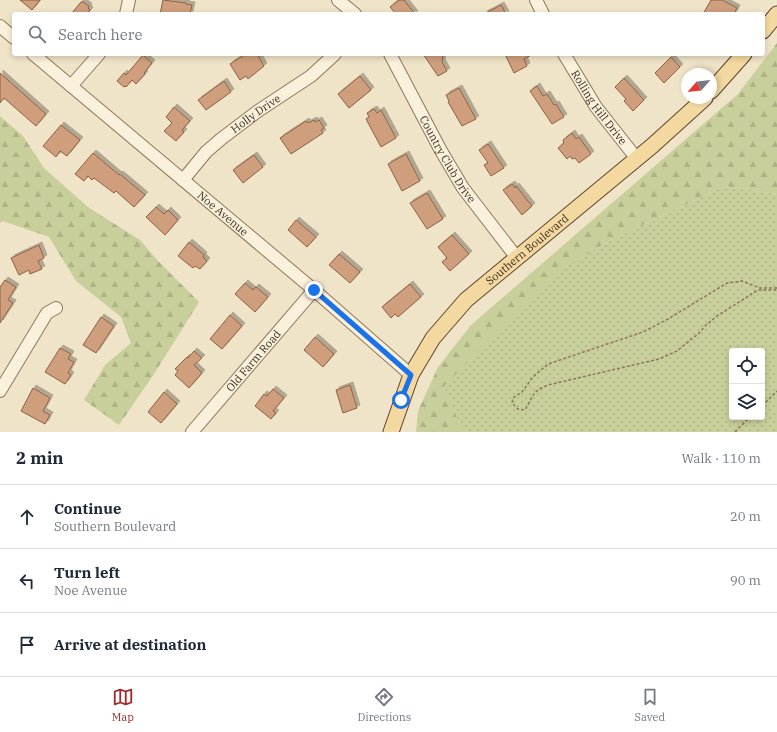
<!DOCTYPE html>
<meta charset="utf-8">
<style>
body{margin:0;font-family:"IBM Plex Serif",serif;background:#f6f6f7;color:#1f2937}
.controls{position:absolute;right:12px;bottom:12px;display:grid;overflow:hidden;border-radius:4px;box-shadow:0 2px 6px #0003}
.controls button{width:36px;height:36px;display:grid;place-items:center;padding:0;border:0;border-bottom:1px solid #e0e1e3;background:#fff;color:#1f2937;font:20px sans-serif}
.compass{position:absolute;left:681px;top:68px;width:36px;height:36px;border-radius:50%;background:#fff;box-shadow:0 2px 6px #0003;rotate:243deg}
.stop{position:absolute;width:12px;height:12px;margin:-9px;border:3px solid #1a73e8;border-radius:50%;background:#fff}
.stop.end{background:#1a73e8;border-color:#fff;box-shadow:0 1px 4px #0008}
.list{margin:0;padding:0;list-style:none}
h2{display:flex;justify-content:space-between;align-items:center;height:52px;margin:0;padding:0 16px;font-size:17px}
h2 small{font-size:13px;font-weight:400;color:#747a83}
.list li{display:grid;grid-template-columns:26px 1fr auto;gap:12px;align-items:center;box-sizing:border-box;height:64px;padding:0 16px;border-top:1px solid #e0e1e3}
.list b{display:block;font-size:15px;white-space:nowrap}
.list p{margin:0;font-size:13px;white-space:nowrap;color:#747a83}
.list em{font-size:13px;font-style:normal;color:#747a83}
.icon{flex:none;width:22px;height:22px;fill:none;stroke:currentColor;stroke-width:2;stroke-linecap:round;stroke-linejoin:round}
.map{position:relative;flex:none;width:777px;height:432px;overflow:hidden}
.search{position:absolute;background:#fff;box-shadow:0 2px 6px #0003;left:12px;right:12px;top:12px;height:44px;display:flex;align-items:center;gap:10px;box-sizing:border-box;padding:0 14px;border-radius:4px;color:#747a83;font-size:15px}
.sheet{height:244px;background:#fff}
nav{display:flex;justify-content:space-around;align-items:center;box-sizing:border-box;height:56px;border-top:1px solid #e0e1e3;background:#fff;font-size:11px;color:#747a83}
nav a{display:grid;justify-items:center;gap:2px}
nav .on{color:#9e2a2b}
.map>svg:first-child{display:block}
.grass{fill:url(#grass-dots);fill-rule:evenodd}
.forest{fill:url(#forest-firs)}
.building{fill:#cf9f7d;stroke:#8d5f41;filter:url(#shadow)}
.lines{fill:none;stroke-linecap:round;stroke-linejoin:round}
.minor-casing{stroke:#8d765c;stroke-width:14}
.major-casing{stroke:#5b4430;stroke-width:17}
.path{stroke:#8d765c;stroke-width:1.5;stroke-dasharray:3 2;stroke-linecap:butt}
.minor{stroke:#faf1dc;stroke-width:12}
.major{stroke:#f3d9a0;stroke-width:15}
.route{stroke:#1a73e8;stroke-width:5}
.labels{text-anchor:middle;stroke-width:3;stroke-linejoin:round;paint-order:stroke}
.street-label{font-size:11px;fill:#3d2e20;stroke:#f7eed8}
</style>
<div class="map">
<svg width="777" height="432" viewBox="0 0 777 432">
<defs>
<pattern id="grass-dots" width="8" height="8" patternUnits="userSpaceOnUse"><rect width="8" height="8" fill="#c9cf9b"/><path d="M2 2h.1M6 6h.1" fill="none" stroke="#aeb285" stroke-width="1.8" stroke-linecap="round"/></pattern>
<pattern id="forest-firs" width="22" height="20" patternUnits="userSpaceOnUse"><rect width="22" height="20" fill="#c9cf9b"/><path d="M5 1l3.5 6h-7zM16 11l3.5 6h-7z" fill="#aeb285"/></pattern>
<filter id="shadow"><feDropShadow dx="3" dy="-3" stdDeviation="0" flood-color="#0004"/></filter>
</defs>
<rect width="100%" height="100%" fill="#f0e4c8"/>
<path class="grass" d="M 725,186 L 777,194 L 777,432 L 463,432 L 443,386 L 560,269 L 609,241 ZM 732,351 L 762,351 L 762,417 L 732,417 Z"/>
<g class="forest">
<path d="M 777,43 L 777,194 L 725,186 L 609,241 L 561,269 L 444,386 L 463,432 L 416,432 L 418,411 L 438,367 L 471,325 L 738,94 Z"/>
<path d="M 0,116 L 23,136 L 44,168 L 88,207 L 140,240 L 159,262 L 199,302 L 154,374 L 119,425 L 84,400 L 105,365 L 131,343 L 121,317 L 76,281 L 49,237 L 3,221 L 0,223 Z"/>
</g>
<g class="building">
<path d="M 20,0 L 40,0 L 32,10 Z"/>
<path d="M 163,0 L 186,3 L 186,4 L 192,5 L 190,14 L 160,14 Z"/>
<path d="M 399,0 L 404,0 L 415,14 L 396,14 L 390,7 Z"/>
<path d="M 711,0 L 722,0 L 737,8 L 734,14 L 703,14 Z"/>
<path d="M 81,2 L 83,2 L 89,6 L 88,8 L 90,10 L 87,14 L 71,14 Z"/>
<path d="M 501,5 L 506,14 L 484,14 Z"/>
<path d="M 246,54 L 257,54 L 264,66 L 248,79 L 246,76 L 240,80 L 230,64 Z"/>
<path d="M 423,54 L 443,54 L 442,62 L 447,71 L 438,76 Z"/>
<path d="M 505,54 L 533,54 L 524,59 L 527,66 L 514,73 Z"/>
<path d="M 143,55 L 152,63 L 144,73 L 145,74 L 136,84 L 132,80 L 126,87 L 125,86 L 124,87 L 117,81 L 124,73 L 126,75 Z"/>
<path d="M 671,57 L 680,67 L 664,83 L 655,73 Z"/>
<path d="M 0,73 L 46,114 L 36,126 L 4,98 L 0,103 Z"/>
<path d="M 360,76 L 371,90 L 349,108 L 338,94 Z"/>
<path d="M 624,78 L 644,100 L 633,111 L 624,101 L 626,99 L 615,87 Z"/>
<path d="M 224,81 L 231,92 L 206,110 L 198,100 Z"/>
<path d="M 537,86 L 543,96 L 547,94 L 554,105 L 556,104 L 564,117 L 552,124 L 530,91 Z"/>
<path d="M 459,88 L 476,119 L 462,126 L 448,102 L 449,101 L 446,95 Z"/>
<path d="M 174,107 L 190,121 L 182,130 L 184,132 L 176,141 L 164,131 L 172,123 L 166,117 Z"/>
<path d="M 374,109 L 377,113 L 381,110 L 396,138 L 381,147 L 366,119 L 369,117 L 367,113 Z"/>
<path d="M 314,120 L 315,122 L 319,120 L 324,128 L 321,130 L 323,133 L 291,154 L 280,138 L 306,121 L 308,123 Z"/>
<path d="M 61,125 L 80,140 L 67,156 L 60,151 L 56,157 L 43,146 Z"/>
<path d="M 572,133 L 576,139 L 579,137 L 591,154 L 579,163 L 575,158 L 572,159 L 570,156 L 567,159 L 558,148 L 564,143 L 563,140 Z"/>
<path d="M 488,144 L 504,168 L 491,176 L 484,165 L 488,163 L 479,150 Z"/>
<path d="M 93,153 L 119,175 L 120,174 L 145,195 L 134,207 L 116,191 L 114,193 L 94,178 L 92,180 L 88,176 L 84,181 L 75,174 Z"/>
<path d="M 406,154 L 420,181 L 402,191 L 388,164 Z"/>
<path d="M 254,155 L 263,167 L 243,183 L 233,170 Z"/>
<path d="M 512,184 L 515,188 L 516,186 L 532,206 L 522,215 L 503,190 Z"/>
<path d="M 427,193 L 443,219 L 427,229 L 410,203 Z"/>
<path d="M 156,207 L 164,214 L 168,210 L 178,220 L 165,235 L 146,217 Z"/>
<path d="M 296,220 L 316,237 L 307,247 L 288,230 Z"/>
<path d="M 452,235 L 469,254 L 450,271 L 442,262 L 447,258 L 438,247 Z"/>
<path d="M 189,242 L 204,255 L 203,257 L 207,261 L 200,269 L 195,266 L 193,268 L 178,256 Z"/>
<path d="M 39,245 L 44,258 L 38,261 L 42,269 L 30,274 L 29,270 L 19,275 L 11,258 Z"/>
<path d="M 339,254 L 360,272 L 350,283 L 329,265 Z"/>
<path d="M 5,280 L 16,287 L 8,300 L 13,303 L 0,323 L 0,287 Z"/>
<path d="M 245,283 L 253,290 L 256,287 L 268,297 L 255,312 L 235,294 Z"/>
<path d="M 410,284 L 421,297 L 398,317 L 395,314 L 391,318 L 382,307 Z"/>
<path d="M 230,315 L 242,326 L 222,349 L 210,339 Z"/>
<path d="M 101,317 L 114,326 L 96,353 L 83,345 Z"/>
<path d="M 315,337 L 334,354 L 323,367 L 304,350 Z"/>
<path d="M 60,348 L 71,354 L 68,359 L 74,362 L 68,373 L 71,375 L 65,384 L 45,372 Z"/>
<path d="M 194,351 L 202,358 L 194,365 L 202,373 L 189,388 L 175,375 L 178,371 L 175,369 L 187,357 L 188,358 Z"/>
<path d="M 350,385 L 357,408 L 343,413 L 336,390 Z"/>
<path d="M 33,388 L 50,398 L 43,411 L 50,415 L 45,424 L 21,411 Z"/>
<path d="M 273,389 L 284,398 L 273,411 L 276,413 L 271,419 L 255,406 L 264,394 L 267,396 Z"/>
<path d="M 164,392 L 177,404 L 161,423 L 148,412 Z"/>
</g>
<g class="lines">
<defs>
<g id="minor">
<path d="M 338,0 L 355,14"/>
<path d="M 536,0 L 543,14"/>
<path d="M 126,14 L 129,0"/>
<path d="M 0,26 L 14,38"/>
<path id="s1" d="M 33,54 L 314,290 L 411,375"/>
<path id="s2" d="M 390,54 L 440,149 L 463,188 L 517,258"/>
<path id="s3" d="M 564,54 L 596,107 L 637,159"/>
<path d="M 71,86 L 99,54"/>
<path id="s4" d="M 183,180 L 206,152 L 221,139 L 258,111 L 311,76 L 335,54"/>
<path d="M 0,391 L 47,313 L 56,308"/>
<path id="s5" d="M 192,432 L 314,290"/>
</g>
<g id="major">
<path d="M 763,31 L 777,14"/>
<path d="M 711,91 L 744,54"/>
<path id="s6" d="M 391,432 L 411,375 L 433,338 L 466,300 L 652,146 L 705,98"/>
</g>
</defs>
<use href="#minor" class="minor-casing"/>
<use href="#major" class="major-casing"/>
<g class="path">
<path d="M 777,288 L 760,288 L 742,281 L 727,283 L 668,319 L 643,332 L 548,364 L 533,377 L 522,392 L 513,398 L 512,403 L 518,409 L 525,410 C 534,395 531,392 548,385 L 659,359 L 677,351 L 699,333 L 705,326 L 717,316 L 758,290 L 777,290"/>
<path d="M 762,406 L 777,391"/>
<path d="M 735,432 L 750,417"/>
</g>
<use href="#minor" class="minor"/>
<use href="#major" class="major"/>
</g>
<g class="lines">
<path class="route" d="M 314,290 L 411,375 L 401,400"/>
</g>
<g class="labels">
<g class="street-label">
<text dy="4" stroke="none"><textPath href="#s3" startOffset="64">Rolling Hill Drive</textPath></text>
<text dy="4" stroke="none"><textPath href="#s4" startOffset="99">Holly Drive</textPath></text>
<text dy="4" stroke="none"><textPath href="#s2" startOffset="120">Country Club Drive</textPath></text>
<text dy="4" stroke="none"><textPath href="#s1" startOffset="248">Noe Avenue</textPath></text>
<text dy="4" stroke="none"><textPath href="#s6" startOffset="233">Southern Boulevard</textPath></text>
<text dy="4" stroke="none"><textPath href="#s5" startOffset="94">Old Farm Road</textPath></text>
</g>
</g>
</svg>
<div class="controls">
<button><svg class="icon" aria-label="locate" viewBox="0 0 24 24"><circle cx="12" cy="12" r="6"/><path d="M12 2v4M12 18v4M2 12h4M18 12h4"/></svg></button>
<button><svg class="icon" aria-label="layers" viewBox="0 0 24 24"><path d="M12 4l9 5-9 5-9-5zM3 14l9 5 9-5"/></svg></button>
</div>
<svg class="compass" viewBox="-18 -18 36 36"><path d="M0-13l5 13h-10z" fill="#e53935"/><path d="M0 13l5-13h-10z" fill="#747a83"/></svg>
<div class="stop" style="left:401px;top:400px"></div>
<div class="stop end" style="left:314px;top:290px"></div>
<div class="search"><svg class="icon" aria-label="search" viewBox="0 0 24 24"><circle cx="10" cy="10" r="6"/><path d="M15 15l6 6"/></svg>Search here</div>
</div>
<section class="sheet">
<h2>2 min<small>Walk · 110 m</small></h2>
<ul class="list">
<li><svg class="icon" aria-label="ahead" viewBox="0 0 24 24"><path d="M12 20V5M6 11l6-6 6 6"/></svg><div><b>Continue</b><p>Southern Boulevard</p></div><em>20 m</em></li>
<li><svg class="icon" aria-label="left" viewBox="0 0 24 24"><path d="M17 20v-9H6M10 6l-5 5 5 5"/></svg><div><b>Turn left</b><p>Noe Avenue</p></div><em>90 m</em></li>
<li><svg class="icon" aria-label="arrive" viewBox="0 0 24 24"><path d="M6 21V4h12l-3 4 3 4H6"/></svg><div><b>Arrive at destination</b></div></li>
</ul>
</section>
<nav>
<a class="on"><svg class="icon" aria-label="map" viewBox="0 0 24 24"><path d="M3 6l6-2 6 2 6-2v14l-6 2-6-2-6 2zM9 4v14M15 6v14"/></svg>Map</a>
<a><svg class="icon" aria-label="directions" viewBox="0 0 24 24"><path d="M12 3l9 9-9 9-9-9zM9 14v-3h6M13 9l2 2-2 2"/></svg>Directions</a>
<a><svg class="icon" aria-label="saved" viewBox="0 0 24 24"><path d="M7 4h10v16l-5-4-5 4z"/></svg>Saved</a>
</nav>
